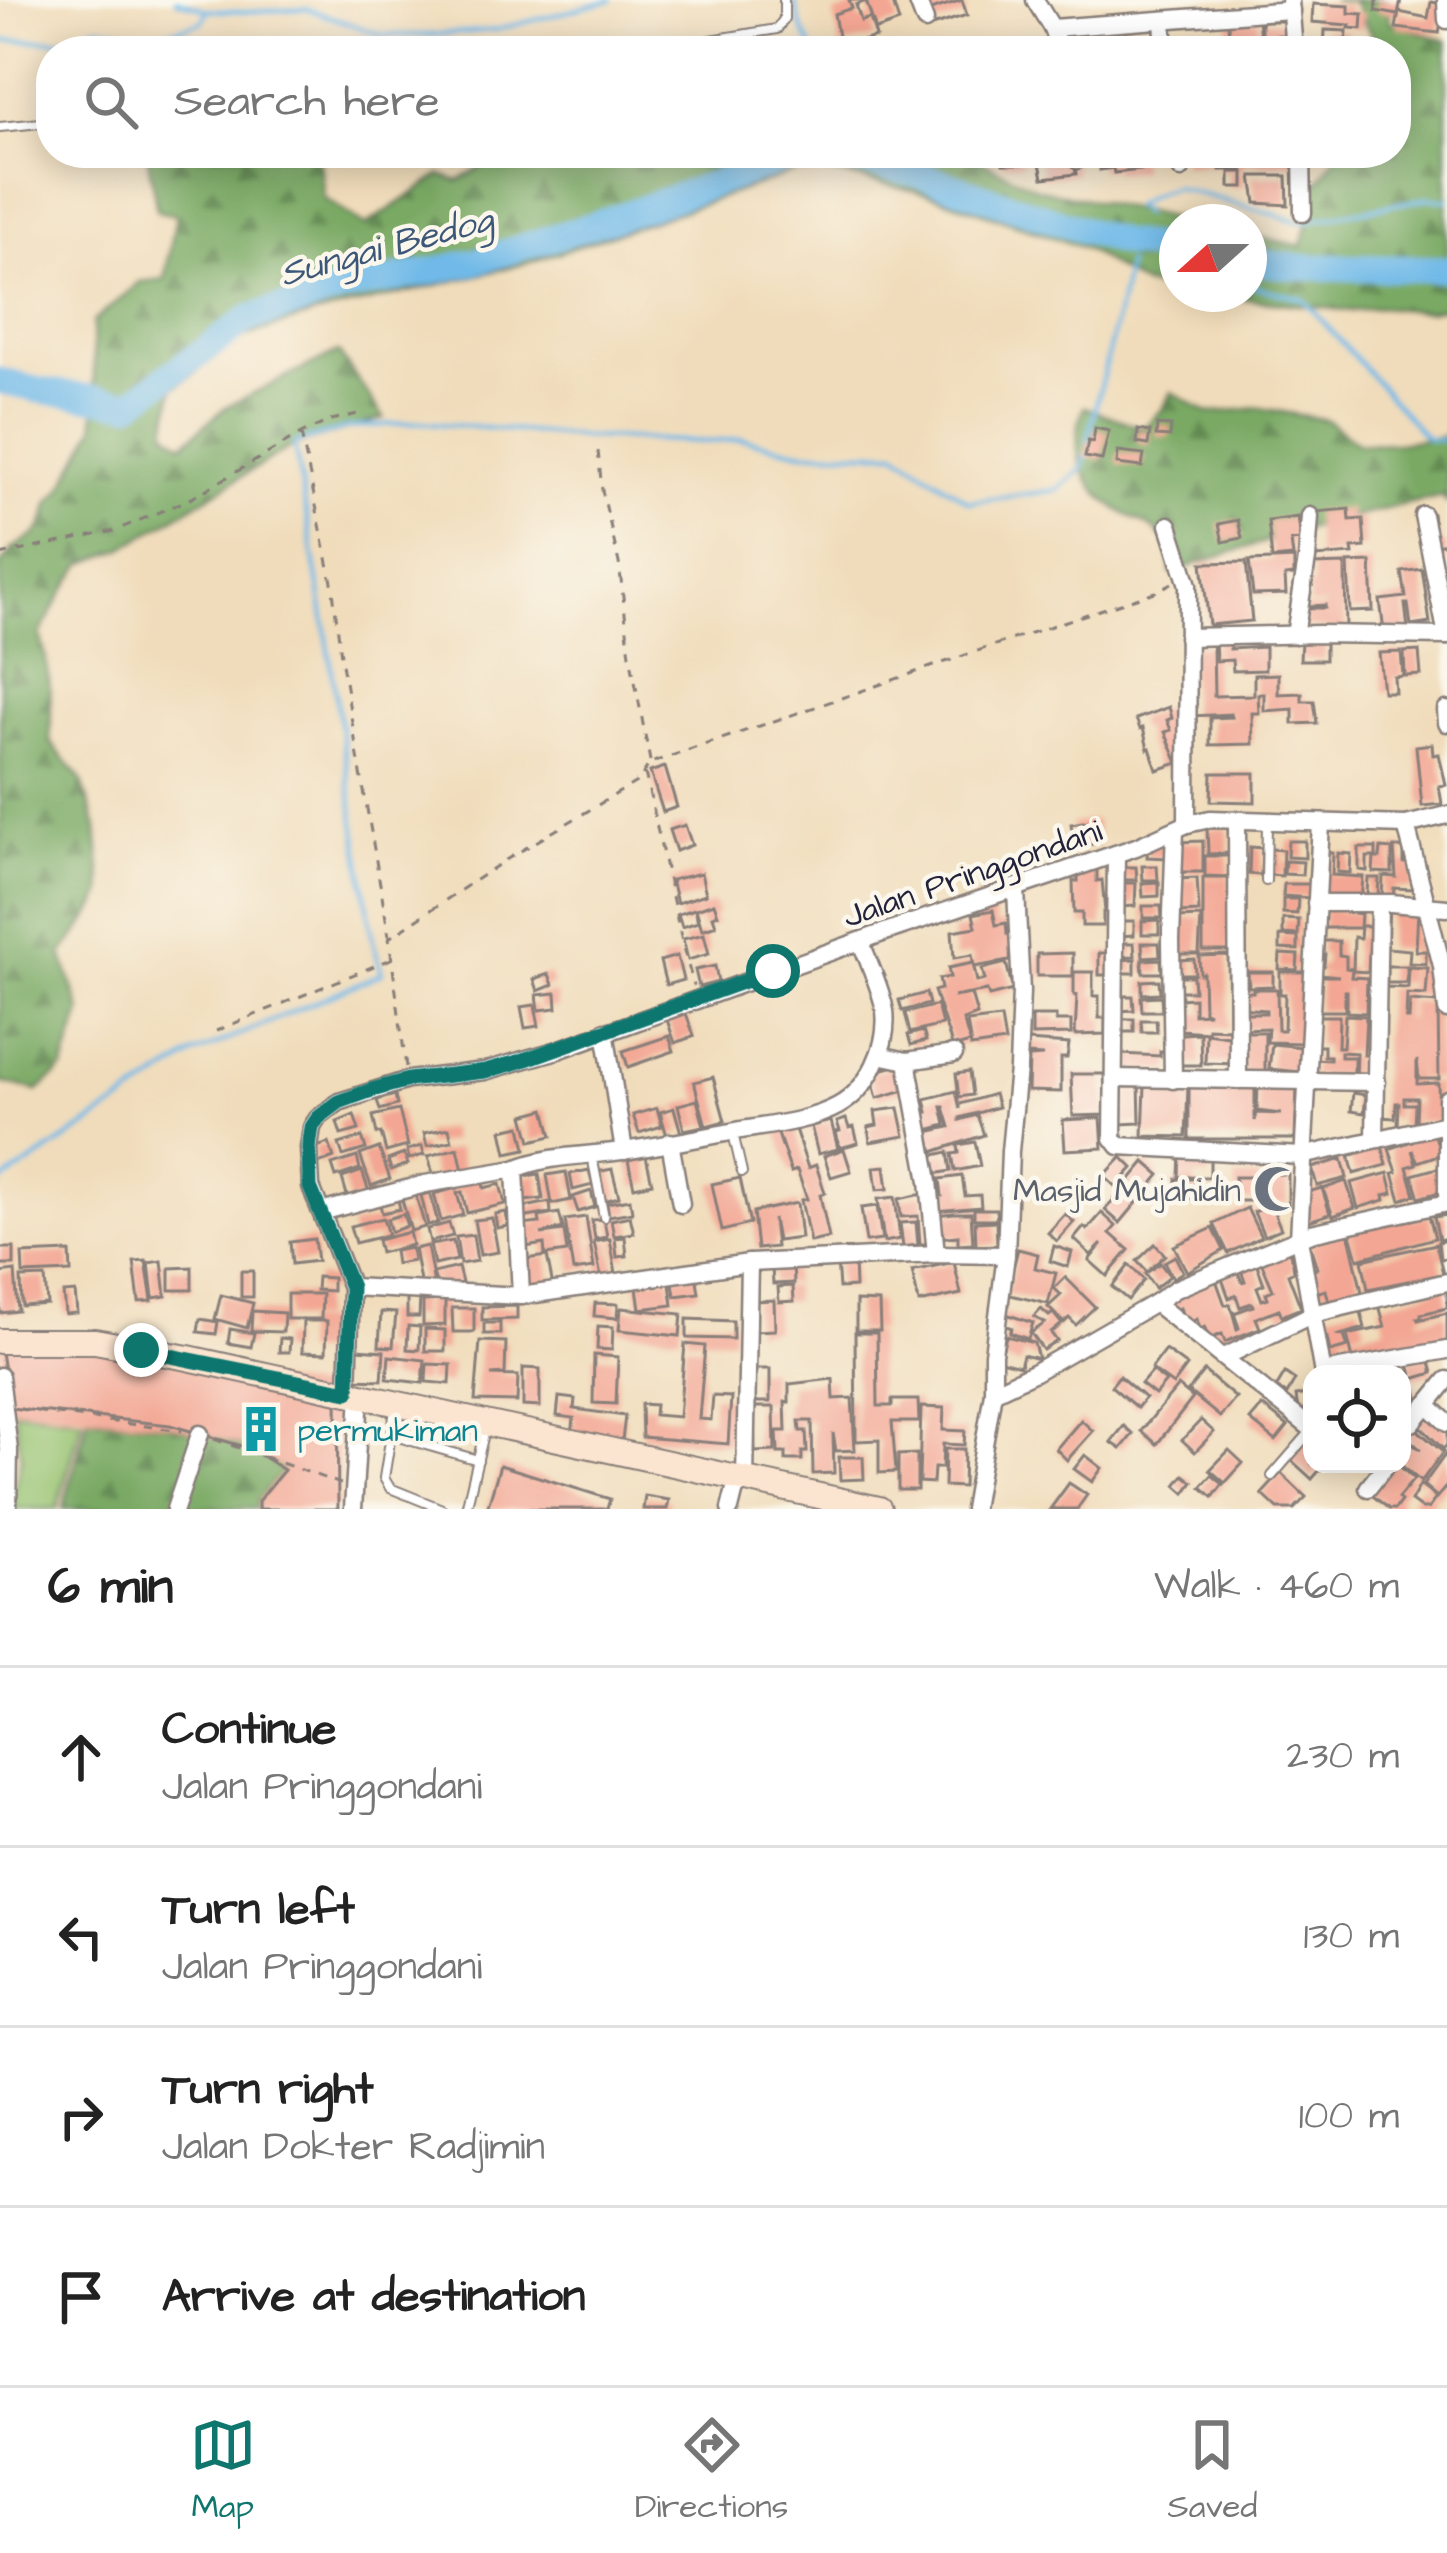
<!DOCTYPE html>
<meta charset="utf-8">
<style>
body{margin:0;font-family:"Architects Daughter",sans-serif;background:#f2f2f2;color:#222}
.controls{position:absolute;right:36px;bottom:36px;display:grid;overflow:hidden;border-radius:24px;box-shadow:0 6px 30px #0003}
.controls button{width:108px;height:108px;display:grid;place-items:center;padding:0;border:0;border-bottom:3px solid #e0e0e0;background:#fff;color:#222;font:60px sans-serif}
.compass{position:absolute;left:1159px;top:204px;width:108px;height:108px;border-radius:50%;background:#fff;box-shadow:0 6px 30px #0003;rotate:249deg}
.stop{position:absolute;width:36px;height:36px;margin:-27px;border:9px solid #0f766e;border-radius:50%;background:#fff}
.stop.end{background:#0f766e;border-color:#fff;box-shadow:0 3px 12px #0008}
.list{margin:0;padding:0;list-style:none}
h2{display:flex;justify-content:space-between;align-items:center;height:156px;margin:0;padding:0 48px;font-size:51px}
h2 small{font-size:39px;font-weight:400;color:#767676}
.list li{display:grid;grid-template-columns:78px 1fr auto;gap:36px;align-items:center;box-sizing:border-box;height:180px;padding:0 48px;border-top:3px solid #e0e0e0}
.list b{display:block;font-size:45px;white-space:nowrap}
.list p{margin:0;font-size:39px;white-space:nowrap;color:#767676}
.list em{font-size:39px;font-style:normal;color:#767676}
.icon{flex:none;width:66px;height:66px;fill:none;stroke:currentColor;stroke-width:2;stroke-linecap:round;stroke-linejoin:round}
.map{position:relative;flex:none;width:1447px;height:1509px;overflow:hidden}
.search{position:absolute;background:#fff;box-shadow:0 6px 30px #0003;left:36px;right:36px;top:36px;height:132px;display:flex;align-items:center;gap:30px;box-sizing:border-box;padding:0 42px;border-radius:48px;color:#767676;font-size:45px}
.sheet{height:876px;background:#fff}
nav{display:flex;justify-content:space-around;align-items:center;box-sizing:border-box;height:168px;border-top:3px solid #e0e0e0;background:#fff;font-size:33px;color:#767676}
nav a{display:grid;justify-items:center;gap:6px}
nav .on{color:#0f766e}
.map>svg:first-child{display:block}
.grass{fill:#97c371;stroke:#5c7256;stroke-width:3}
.forest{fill:url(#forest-firs);stroke:#4e664f;stroke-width:3}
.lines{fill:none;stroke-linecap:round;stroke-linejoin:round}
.stream{stroke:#6fb9e8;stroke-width:4.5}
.river{stroke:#6fb9e8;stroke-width:27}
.building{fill:#f3a693}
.service-casing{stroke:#897f7a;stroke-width:12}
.minor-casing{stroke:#897f7a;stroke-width:21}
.secondary-casing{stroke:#897f7a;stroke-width:28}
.path{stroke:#897f7a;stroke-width:3;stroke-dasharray:9 9;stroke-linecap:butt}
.service{stroke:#fff;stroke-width:8}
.minor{stroke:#fff;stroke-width:16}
.secondary{stroke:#fce5d0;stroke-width:24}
.route{stroke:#0f766e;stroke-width:15}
.labels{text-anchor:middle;stroke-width:9;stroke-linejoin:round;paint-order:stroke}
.street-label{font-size:33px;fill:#22223b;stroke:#fbf7ec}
.worship-label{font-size:33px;fill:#5b616d;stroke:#fbf7ec;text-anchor:end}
.culture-label{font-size:33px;fill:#0d838f;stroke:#fbf7ec;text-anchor:start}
.water-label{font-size:36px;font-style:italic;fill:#3d5778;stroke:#fbf7ec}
</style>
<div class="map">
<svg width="1447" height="1509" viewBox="0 0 1447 1509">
<defs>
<pattern id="forest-firs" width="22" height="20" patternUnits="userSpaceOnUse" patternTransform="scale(3)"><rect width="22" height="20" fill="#79a963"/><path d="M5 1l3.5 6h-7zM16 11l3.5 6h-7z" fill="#638953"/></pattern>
</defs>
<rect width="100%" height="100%" fill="#fbf7ec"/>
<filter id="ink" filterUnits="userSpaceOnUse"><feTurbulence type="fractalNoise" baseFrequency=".00833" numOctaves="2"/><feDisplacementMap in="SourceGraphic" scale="24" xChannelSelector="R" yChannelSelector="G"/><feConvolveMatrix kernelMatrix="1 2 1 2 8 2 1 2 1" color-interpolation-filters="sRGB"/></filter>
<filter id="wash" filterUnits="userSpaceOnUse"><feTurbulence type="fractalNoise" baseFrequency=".004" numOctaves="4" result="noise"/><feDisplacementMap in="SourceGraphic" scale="48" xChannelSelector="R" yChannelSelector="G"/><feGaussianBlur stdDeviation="2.7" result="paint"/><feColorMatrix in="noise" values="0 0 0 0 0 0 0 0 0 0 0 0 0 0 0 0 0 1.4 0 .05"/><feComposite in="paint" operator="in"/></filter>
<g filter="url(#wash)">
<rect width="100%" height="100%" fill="#f0dcba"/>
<path class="grass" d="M 14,1410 L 83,1419 L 57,1509 L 10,1509 L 21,1458 Z"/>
<g class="forest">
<path d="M 1332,0 L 1386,0 L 1390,22 L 1447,41 L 1447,308 L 1423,311 L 1381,307 L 1352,311 L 1201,294 L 1249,294 L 1249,235 L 1302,246 L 1316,185 L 1338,153 L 1396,153 L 1396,51 L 1372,51 L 1372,36 L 1353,2 Z"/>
<path d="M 147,153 L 319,153 L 324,198 L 365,226 L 441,175 L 458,181 L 484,166 L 496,153 L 965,153 L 1036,188 L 1191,222 L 1177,222 L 1177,291 L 1173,291 L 1142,285 L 1084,248 L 930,194 L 826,171 L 795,172 L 527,263 L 309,316 L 239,339 L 173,389 L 166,431 L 183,444 L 226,407 L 338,352 L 384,418 L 292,446 L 122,549 L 83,564 L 61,595 L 40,635 C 51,673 52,702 50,742 L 81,779 L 97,828 L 103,893 L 91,915 L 62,954 L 81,1012 L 64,1068 L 38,1091 L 0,1082 L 0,566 L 13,548 L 36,534 L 43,524 L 50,502 L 62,489 L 95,427 L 93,322 L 140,282 L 165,279 L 176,215 L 157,211 Z"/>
<path d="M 1172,392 L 1208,413 L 1260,408 L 1327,420 L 1358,444 L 1399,443 L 1447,436 L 1447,504 L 1443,496 C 1346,516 1263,540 1171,573 C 1170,566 1171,551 1168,545 C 1162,531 1143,523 1131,517 C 1086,494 1066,455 1084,407 L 1143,428 L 1162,410 Z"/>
<path d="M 88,1417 L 170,1425 L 249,1448 L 284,1470 L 258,1500 L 257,1509 L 63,1509 Z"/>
</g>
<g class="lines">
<g class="stream">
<path d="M 176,0 L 207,10 L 241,12 L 307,9 L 382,35 L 428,35 L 496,30 L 612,0"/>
<path d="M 794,0 L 801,26 L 813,51"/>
<path d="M 0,41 L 77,40 L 95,27 L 121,30 L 146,38 L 202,22 L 207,11"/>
<path d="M 877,153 L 886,167"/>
<path d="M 1143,214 L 1134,205 L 1154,194 L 1174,187 L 1301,222 L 1429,198 L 1447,200"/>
<path d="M 1138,256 L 1177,266"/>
<path d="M 1249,285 L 1303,299 L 1427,439 L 1447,440"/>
<path d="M 1088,443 C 1099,383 1118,324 1127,263"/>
<path d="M 0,1183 L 193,1055 L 382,973 L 373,941 L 320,592 L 294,444 L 347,428 L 419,422 L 583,437 L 710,442 L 743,439 L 803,452 L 896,452 L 969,502 L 1058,490 L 1083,468 L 1086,454"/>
</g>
<g class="river">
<path d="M 820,153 L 915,173 L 1122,243 L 1177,250"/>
<path d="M 1249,261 L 1294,267 L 1447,269"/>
<path d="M 0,381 L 37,390 L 130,403 L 250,318 L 347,289 L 475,262 L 608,220 L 804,153"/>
</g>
</g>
<g id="blocks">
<g class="building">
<path d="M 849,0 L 892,0 L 899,22 L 876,30 L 866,1 L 856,5 L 861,21 L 870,18 L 876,37 L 840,47 L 834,14 L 852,8 Z"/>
<path d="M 962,0 L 967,15 L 929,27 L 924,12 Z"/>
<path d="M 1377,0 L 1401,0 L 1398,15 L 1376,11 Z"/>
<path d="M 1431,2 L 1444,4 L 1439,33 L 1396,28 L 1399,12 L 1428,18 Z"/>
<path d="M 1313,4 L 1349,6 L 1349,13 L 1363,14 L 1362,29 L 1349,28 L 1350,25 L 1312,22 Z"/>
<path d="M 1258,19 L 1260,37 L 1229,40 L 1228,22 Z"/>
<path d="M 1261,21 L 1285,21 L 1285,35 L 1261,36 Z"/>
<path d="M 1095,29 L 1100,51 L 1077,51 L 1073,34 Z"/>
<path d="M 1325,30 L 1347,31 L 1346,51 L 1324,51 Z"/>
<path d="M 1198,35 L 1200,51 L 1171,51 L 1169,39 Z"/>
<path d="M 1156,38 L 1158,51 L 1127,51 L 1125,43 Z"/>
<path d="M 1260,41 L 1264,51 L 1235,51 L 1235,43 Z"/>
<path d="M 987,153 L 1022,153 L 1022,164 L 1003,164 L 1003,160 L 987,159 Z"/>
<path d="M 1038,153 L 1064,153 L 1065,159 L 1074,158 L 1076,174 L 1043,178 Z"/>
<path d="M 1098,153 L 1139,153 L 1141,170 L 1114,173 L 1113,168 L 1100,170 Z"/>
<path d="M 1183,153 L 1213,153 L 1214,164 L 1184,165 Z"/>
<path d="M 1220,153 L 1299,153 L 1299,163 L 1258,165 L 1258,163 L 1243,163 L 1243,170 L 1220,170 Z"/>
<rect x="1230" y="172" width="14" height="15"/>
<path d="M 1252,176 L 1287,176 L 1288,205 L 1256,203 Z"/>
<path d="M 1157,425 L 1171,426 L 1170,437 L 1156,436 Z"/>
<path d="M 1095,428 L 1109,431 L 1102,460 L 1085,457 L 1088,441 L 1093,442 Z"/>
<path d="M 1138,430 L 1150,432 L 1148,445 L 1137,443 Z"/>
<path d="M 1118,452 L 1144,455 L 1142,467 L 1117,464 Z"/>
<path d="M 1349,509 L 1350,520 L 1363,519 L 1365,547 L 1352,548 L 1353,554 L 1317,557 L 1314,512 Z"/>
<path d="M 1298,517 L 1301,540 L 1291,541 L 1293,557 L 1272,559 L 1268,521 Z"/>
<path d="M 1238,520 L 1242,538 L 1223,542 L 1219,524 Z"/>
<path d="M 1447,543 L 1447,568 L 1439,569 L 1435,545 Z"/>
<path d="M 1294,559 L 1294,575 L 1285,576 L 1286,594 L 1253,595 L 1249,561 Z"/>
<path d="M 1246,562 L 1252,621 L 1209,625 L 1202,563 Z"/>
<path d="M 1371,562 L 1373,611 L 1350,612 L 1348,563 Z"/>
<path d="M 1345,564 L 1346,631 L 1305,627 L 1305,608 L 1325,608 L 1325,605 L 1309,606 L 1308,585 L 1313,585 L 1312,565 Z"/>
<path d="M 1422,569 L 1430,623 L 1411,626 L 1408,604 L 1405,604 L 1408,629 L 1384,632 L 1380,600 L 1406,597 L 1402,572 Z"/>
<path d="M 1230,639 L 1230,649 L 1265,647 L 1265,670 L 1233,671 L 1232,660 L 1216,661 L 1215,640 Z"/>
<path d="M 1301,640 L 1325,641 L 1325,660 L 1300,660 Z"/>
<path d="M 1213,645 L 1214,696 L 1254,695 L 1254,675 L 1278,674 L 1278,694 L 1302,693 L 1302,701 L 1314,701 L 1317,723 L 1293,724 L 1293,709 L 1264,711 L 1264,694 L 1258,694 L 1259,713 L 1252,713 L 1253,744 L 1210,745 L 1210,718 L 1232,717 L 1231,714 L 1191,716 L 1190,646 Z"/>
<path d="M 1419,651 L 1421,675 L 1405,676 L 1404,652 Z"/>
<path d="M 1401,652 L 1403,676 L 1394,677 L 1395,692 L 1383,692 L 1379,653 Z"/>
<path d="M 1169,707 L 1172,718 L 1167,720 L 1171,730 L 1165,732 L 1178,763 L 1157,770 L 1150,748 L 1148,749 L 1143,728 L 1140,729 L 1136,719 Z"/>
<path d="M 1432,744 L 1433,755 L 1439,754 L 1446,785 L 1439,786 L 1442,804 L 1422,806 L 1416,746 Z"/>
<path d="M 665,767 L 677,807 L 663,812 L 650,772 Z"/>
<path d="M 1212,773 L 1255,773 L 1255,802 L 1211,801 Z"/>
<path d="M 1095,820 L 1099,843 L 1075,847 L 1071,824 Z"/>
<path d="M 685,825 L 692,845 L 676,851 L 669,830 Z"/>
<path d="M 1207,828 L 1228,828 L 1229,853 L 1208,854 Z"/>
<path d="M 1203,841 L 1203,872 L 1178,872 L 1177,842 Z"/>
<path d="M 1288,841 L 1305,841 L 1305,858 L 1287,857 Z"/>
<path d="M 1148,842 L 1169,843 L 1168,858 L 1147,857 Z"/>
<path d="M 1250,847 L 1262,848 L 1261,875 L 1249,874 Z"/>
<path d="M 1359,848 L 1376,848 L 1376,857 L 1367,857 L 1367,871 L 1359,870 Z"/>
<path d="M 1381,848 L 1392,849 L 1392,873 L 1373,872 L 1374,858 L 1380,858 Z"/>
<path d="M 1394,848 L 1404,848 L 1404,863 L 1414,864 L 1413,889 L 1394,888 L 1393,899 L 1382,898 L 1383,876 L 1396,877 Z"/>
<path d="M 1270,849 L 1283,850 L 1282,876 L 1269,875 Z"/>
<path d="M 1321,853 L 1333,853 L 1332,875 L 1363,877 L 1361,900 L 1321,896 Z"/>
<path d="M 1338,853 L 1351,854 L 1350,873 L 1337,872 Z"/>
<path d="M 1205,856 L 1229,856 L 1229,877 L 1205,876 Z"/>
<path d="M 1285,861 L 1303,862 L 1302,875 L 1284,874 Z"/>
<path d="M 1142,866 L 1157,866 L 1158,880 L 1143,880 Z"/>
<path d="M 1121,867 L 1136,867 L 1137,880 L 1121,880 Z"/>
<path d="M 1078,868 L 1097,868 L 1097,881 L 1102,880 L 1105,912 L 1103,912 L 1103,926 L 1082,926 L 1082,913 L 1074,913 L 1073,881 L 1078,881 Z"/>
<path d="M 701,873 L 706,894 L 677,903 L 671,880 Z"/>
<path d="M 1197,878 L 1199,912 L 1178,913 L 1177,879 Z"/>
<rect x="1203" y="878" width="27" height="73"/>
<path d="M 1368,878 L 1379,878 L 1378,895 L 1367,895 Z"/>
<path d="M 1159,882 L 1159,896 L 1143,897 L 1142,883 Z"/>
<path d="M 1121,883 L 1136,883 L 1135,906 L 1120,907 Z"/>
<path d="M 1284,884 L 1311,884 L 1310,898 L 1283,896 Z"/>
<path d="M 1283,899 L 1298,899 L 1297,914 L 1283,913 Z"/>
<path d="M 714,903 L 718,914 L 713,916 L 716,925 L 702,930 L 696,909 Z"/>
<path d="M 1143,906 L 1161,906 L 1162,918 L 1143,918 Z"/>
<path d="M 1389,908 L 1418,909 L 1416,951 L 1426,951 L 1426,964 L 1409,963 L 1410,950 L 1387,948 Z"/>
<path d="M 695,909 L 698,922 L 682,927 L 678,914 Z"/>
<path d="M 1324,909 L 1361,914 L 1360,928 L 1323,928 Z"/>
<path d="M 993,910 L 996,925 L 1006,923 L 1007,934 L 1011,933 L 1015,960 L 974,967 L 972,955 L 954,958 L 952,931 L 976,927 L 973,914 Z"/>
<path d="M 1201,917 L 1199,954 L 1173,954 L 1176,918 Z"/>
<path d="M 1283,919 L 1299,920 L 1298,935 L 1283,934 Z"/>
<path d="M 1159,920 L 1159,934 L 1142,934 L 1142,921 Z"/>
<path d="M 1118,921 L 1134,921 L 1134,935 L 1118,936 Z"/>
<path d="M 1361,926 L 1377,926 L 1378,938 L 1370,937 L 1368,972 L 1353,971 L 1354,937 L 1360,938 Z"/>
<path d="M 704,934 L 709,954 L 688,960 L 683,939 Z"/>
<path d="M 1280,936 L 1298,937 L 1298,950 L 1280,949 Z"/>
<path d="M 1321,941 L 1339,941 L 1339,955 L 1346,956 L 1346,968 L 1352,969 L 1351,977 L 1367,978 L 1366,1013 L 1347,1012 L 1347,991 L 1345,991 L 1345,1011 L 1317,1011 L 1321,976 L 1339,976 L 1319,974 L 1319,966 L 1324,966 L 1325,954 L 1321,954 Z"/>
<path d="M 1118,943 L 1134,943 L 1135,956 L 1118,957 Z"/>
<path d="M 1142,943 L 1159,943 L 1160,956 L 1143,957 Z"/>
<path d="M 1073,953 L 1073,976 L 1037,976 L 1037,954 Z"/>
<path d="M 1099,953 L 1115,953 L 1114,975 L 1099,975 Z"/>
<path d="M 1280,954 L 1298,955 L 1297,970 L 1279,969 Z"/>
<path d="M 1228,955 L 1229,1029 L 1208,1028 L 1208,1032 L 1179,1030 L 1178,999 L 1194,998 L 1194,1014 L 1209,1013 L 1204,1011 L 1203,973 L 1200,974 L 1199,956 Z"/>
<path d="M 677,956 L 683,980 L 666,985 L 660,961 Z"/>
<path d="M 1135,959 L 1135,973 L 1118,973 L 1118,960 Z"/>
<path d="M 1161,959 L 1162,973 L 1143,973 L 1142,960 Z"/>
<path d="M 1194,959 L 1195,974 L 1179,974 L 1178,960 Z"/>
<path d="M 973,963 L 977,982 L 985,980 L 982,969 L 1006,963 L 1013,990 L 989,996 L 987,991 L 953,997 L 971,994 L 977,1015 L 963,1020 L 970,1043 L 953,1048 L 934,991 L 941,989 L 939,979 L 950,977 L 948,968 Z"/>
<path d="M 715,966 L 718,982 L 699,987 L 695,970 Z"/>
<rect x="1387" y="966" width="20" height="17"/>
<path d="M 1409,967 L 1428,968 L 1426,995 L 1407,994 L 1406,1019 L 1409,1019 L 1410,1001 L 1438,1003 L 1439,1079 L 1419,1079 L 1417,1060 L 1417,1084 L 1438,1083 L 1439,1122 L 1416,1121 L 1417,1098 L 1404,1098 L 1404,1104 L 1415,1104 L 1414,1127 L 1398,1126 L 1399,1103 L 1396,1103 L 1395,1118 L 1380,1117 L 1386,987 L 1408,988 Z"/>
<path d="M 1074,972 L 1093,972 L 1093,996 L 1099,996 L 1099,1018 L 1105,1018 L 1105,1034 L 1075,1035 L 1077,995 L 1074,995 Z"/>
<path d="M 1248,972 L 1273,972 L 1273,986 L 1249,987 Z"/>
<path d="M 1280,972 L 1306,972 L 1302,1043 L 1267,1042 L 1268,1028 L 1240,1029 L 1241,1013 L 1266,1013 L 1266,1010 L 1238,1008 L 1238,992 L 1253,992 L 1253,989 L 1277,989 L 1278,1030 L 1284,1030 L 1285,994 L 1280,994 Z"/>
<path d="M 549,974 L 553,985 L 538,991 L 534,979 Z"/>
<path d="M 1179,976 L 1193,976 L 1194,991 L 1180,991 Z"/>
<path d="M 1159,980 L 1160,993 L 1142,994 L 1142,981 Z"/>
<path d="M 556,993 L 557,1008 L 539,1010 L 537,995 Z"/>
<path d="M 926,993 L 929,1004 L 902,1011 L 899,1000 Z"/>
<path d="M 1118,996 L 1133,996 L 1134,1010 L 1119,1011 Z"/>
<path d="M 1161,996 L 1162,1011 L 1142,1011 L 1141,997 Z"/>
<path d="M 535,1005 L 539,1026 L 525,1028 L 521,1007 Z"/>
<path d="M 937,1005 L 942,1025 L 910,1033 L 905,1013 Z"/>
<path d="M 685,1011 L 694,1036 L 675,1043 L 666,1017 Z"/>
<path d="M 1345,1015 L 1366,1016 L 1364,1055 L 1371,1055 L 1370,1080 L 1356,1080 L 1357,1053 L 1341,1052 L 1341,1057 L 1354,1057 L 1354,1074 L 1312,1076 L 1313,1059 L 1330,1060 L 1330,1056 L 1324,1056 L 1324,1046 L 1317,1046 L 1318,1016 L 1339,1016 L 1338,1047 L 1343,1047 Z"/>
<path d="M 1032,1016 L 1056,1016 L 1056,1021 L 1071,1021 L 1071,1034 L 1032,1035 Z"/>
<path d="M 1001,1018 L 1005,1042 L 971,1047 L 967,1022 Z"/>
<rect x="1119" y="1019" width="15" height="13"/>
<path d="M 1141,1020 L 1156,1020 L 1157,1032 L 1142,1032 Z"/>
<path d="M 923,1031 L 926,1041 L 911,1045 L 908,1035 Z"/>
<rect x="1243" y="1032" width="22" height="43"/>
<path d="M 1200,1033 L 1201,1065 L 1181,1065 L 1181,1034 Z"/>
<path d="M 1206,1033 L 1236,1037 L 1236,1064 L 1205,1063 Z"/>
<path d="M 669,1036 L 674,1051 L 628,1067 L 623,1051 Z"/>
<path d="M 1028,1041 L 1069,1044 L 1067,1058 L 1061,1058 L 1061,1092 L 1028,1091 L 1029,1057 L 1043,1056 L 1027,1055 Z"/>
<path d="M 1272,1044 L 1303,1047 L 1301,1072 L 1269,1069 Z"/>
<path d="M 1160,1051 L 1171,1051 L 1171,1071 L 1120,1070 L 1121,1054 L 1160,1056 Z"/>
<path d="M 901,1064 L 908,1089 L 877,1098 L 870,1073 Z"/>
<path d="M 969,1072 L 972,1095 L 959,1097 L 956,1074 Z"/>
<path d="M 1071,1074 L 1104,1074 L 1106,1115 L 1073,1116 Z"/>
<path d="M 713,1077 L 725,1121 L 706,1126 L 694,1082 Z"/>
<path d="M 1139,1082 L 1140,1123 L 1120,1124 L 1119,1083 Z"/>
<path d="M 1255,1084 L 1255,1121 L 1257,1113 L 1281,1114 L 1257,1111 L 1258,1086 L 1297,1086 L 1295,1139 L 1189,1139 L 1189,1085 Z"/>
<path d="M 1145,1086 L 1188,1087 L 1186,1137 L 1143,1136 Z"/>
<path d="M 956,1091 L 960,1109 L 960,1104 L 994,1094 L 998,1107 L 960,1118 L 960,1120 L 977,1115 L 984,1135 L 933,1152 L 927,1132 L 950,1127 L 944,1107 L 942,1107 L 946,1125 L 924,1131 L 919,1114 L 928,1112 L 925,1099 Z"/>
<path d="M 1353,1093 L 1366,1095 L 1364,1113 L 1351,1111 Z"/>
<path d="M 395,1095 L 397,1105 L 380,1110 L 377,1100 Z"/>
<path d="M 697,1100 L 704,1126 L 684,1130 L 678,1105 Z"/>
<path d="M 657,1108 L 662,1126 L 639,1133 L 633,1115 Z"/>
<path d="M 674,1108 L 681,1133 L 667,1136 L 660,1112 Z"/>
<path d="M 899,1108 L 905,1136 L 870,1142 L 868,1127 L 877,1125 L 875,1111 Z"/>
<path d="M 545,1109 L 552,1136 L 531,1141 L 524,1115 Z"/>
<path d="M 399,1110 L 408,1146 L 386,1152 L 381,1133 L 377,1134 L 373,1116 Z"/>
<path d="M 354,1115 L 359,1130 L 341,1135 L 337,1122 Z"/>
<path d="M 1101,1118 L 1103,1148 L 1065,1150 L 1063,1120 Z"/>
<path d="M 846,1119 L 849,1128 L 854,1127 L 858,1143 L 840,1148 L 836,1132 L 840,1131 L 837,1122 Z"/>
<path d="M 831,1121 L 838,1149 L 818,1154 L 811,1126 Z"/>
<path d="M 521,1126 L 526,1149 L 507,1153 L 502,1130 Z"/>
<path d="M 794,1126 L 808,1168 L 816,1165 L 825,1193 L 820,1195 L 829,1238 L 810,1242 L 801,1200 L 807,1199 L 797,1170 L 791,1172 L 777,1131 Z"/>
<path d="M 449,1128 L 452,1141 L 427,1146 L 424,1133 Z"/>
<path d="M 1434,1133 L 1441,1154 L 1418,1162 L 1412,1150 L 1416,1164 L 1407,1167 L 1415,1195 L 1401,1200 L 1393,1173 L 1397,1172 L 1389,1149 L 1412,1141 L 1410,1135 Z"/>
<path d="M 362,1137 L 366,1149 L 343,1156 L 339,1144 Z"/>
<path d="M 975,1142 L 980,1166 L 955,1171 L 952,1154 L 959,1153 L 958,1145 Z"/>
<path d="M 329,1143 L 334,1158 L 318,1164 L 313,1148 Z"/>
<path d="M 422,1146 L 424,1155 L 409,1159 L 407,1150 Z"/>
<path d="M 1382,1146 L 1387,1165 L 1354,1174 L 1349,1156 Z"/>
<path d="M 379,1148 L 390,1179 L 371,1186 L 360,1155 Z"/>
<path d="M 458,1148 L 463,1171 L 434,1178 L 428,1156 Z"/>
<path d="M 844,1149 L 851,1171 L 831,1177 L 824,1156 Z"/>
<path d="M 948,1152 L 951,1171 L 929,1175 L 926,1157 Z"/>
<path d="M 1180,1153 L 1210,1153 L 1210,1177 L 1179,1177 Z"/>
<path d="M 404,1154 L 408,1164 L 391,1170 L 388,1160 Z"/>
<path d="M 646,1156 L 652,1183 L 634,1187 L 628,1160 Z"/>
<path d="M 357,1157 L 360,1169 L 336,1177 L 332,1165 Z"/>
<path d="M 1122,1157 L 1133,1168 L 1116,1187 L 1104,1176 Z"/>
<path d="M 1342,1159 L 1347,1178 L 1317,1186 L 1312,1168 Z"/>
<path d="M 1145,1162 L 1160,1175 L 1120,1223 L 1105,1210 Z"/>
<path d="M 885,1166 L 888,1189 L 877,1190 L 874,1167 Z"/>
<path d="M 1437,1168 L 1443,1191 L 1419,1198 L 1412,1175 Z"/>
<path d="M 612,1169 L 619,1197 L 604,1201 L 597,1172 Z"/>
<path d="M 589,1170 L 593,1185 L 573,1190 L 570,1174 Z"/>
<path d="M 362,1171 L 370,1195 L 349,1202 L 342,1178 Z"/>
<path d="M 566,1172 L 571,1200 L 552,1204 L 547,1175 Z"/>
<path d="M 1388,1173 L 1393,1193 L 1384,1195 L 1385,1200 L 1358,1208 L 1351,1183 Z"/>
<path d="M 539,1174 L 543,1199 L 523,1201 L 520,1177 Z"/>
<path d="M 1266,1174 L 1288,1174 L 1288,1204 L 1267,1204 Z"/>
<path d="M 481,1175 L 484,1188 L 500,1184 L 505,1204 L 467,1213 L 462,1192 L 457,1193 L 463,1215 L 441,1221 L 434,1194 L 457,1188 L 456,1181 Z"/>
<path d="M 962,1176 L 965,1196 L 980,1195 L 981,1207 L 935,1211 L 933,1197 L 942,1196 L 940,1179 Z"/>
<path d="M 1235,1177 L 1259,1177 L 1259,1201 L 1236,1201 Z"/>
<path d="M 740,1178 L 750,1224 L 722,1231 L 712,1184 Z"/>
<path d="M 1176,1179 L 1195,1179 L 1195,1199 L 1176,1198 Z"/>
<path d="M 1346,1181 L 1355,1208 L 1333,1216 L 1323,1189 Z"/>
<path d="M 1322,1188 L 1330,1214 L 1306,1222 L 1304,1193 Z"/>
<path d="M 414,1189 L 425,1227 L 411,1231 L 400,1193 Z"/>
<path d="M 591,1191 L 595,1207 L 578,1212 L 573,1197 Z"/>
<path d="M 430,1193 L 438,1223 L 428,1225 L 421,1195 Z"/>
<path d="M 397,1195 L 400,1209 L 382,1213 L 379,1200 Z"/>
<path d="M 917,1195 L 924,1195 L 927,1244 L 920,1244 L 918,1216 L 901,1217 L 899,1199 Z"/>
<path d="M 895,1197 L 900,1239 L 884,1242 L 878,1199 Z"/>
<path d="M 630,1199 L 632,1212 L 609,1216 L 607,1203 Z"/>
<path d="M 550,1202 L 551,1213 L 522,1218 L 520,1208 Z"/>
<path d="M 797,1203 L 801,1238 L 777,1241 L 773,1219 L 776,1247 L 757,1249 L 753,1212 Z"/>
<path d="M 1271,1205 L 1281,1229 L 1264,1236 L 1254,1212 Z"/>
<path d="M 877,1206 L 882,1240 L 866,1242 L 861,1208 Z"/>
<path d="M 1247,1208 L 1261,1237 L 1228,1253 L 1214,1224 Z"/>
<path d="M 974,1209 L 996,1209 L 997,1219 L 974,1219 Z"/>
<path d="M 506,1212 L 508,1226 L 497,1228 L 495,1214 Z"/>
<path d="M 559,1213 L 563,1228 L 541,1234 L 564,1231 L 567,1252 L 545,1255 L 544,1244 L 525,1247 L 522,1225 L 540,1223 L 539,1217 Z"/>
<path d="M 954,1213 L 971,1213 L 973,1243 L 958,1244 L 958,1236 L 937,1238 L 935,1215 Z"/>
<path d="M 1102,1213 L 1116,1226 L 1110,1233 L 1129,1250 L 1107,1276 L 1089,1260 L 1102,1244 L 1091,1255 L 1074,1239 L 1084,1227 L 1087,1230 Z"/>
<path d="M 403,1214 L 407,1226 L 391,1232 L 387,1219 Z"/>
<path d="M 1065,1214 L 1074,1222 L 1057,1241 L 1048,1233 Z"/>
<path d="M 1429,1215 L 1435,1238 L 1358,1259 L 1350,1231 L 1411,1216 L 1412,1220 Z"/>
<path d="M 1447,1215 L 1447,1238 L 1439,1240 L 1434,1217 Z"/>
<path d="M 630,1216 L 634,1233 L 614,1236 L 611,1220 Z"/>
<path d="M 586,1217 L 594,1268 L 573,1271 L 565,1220 Z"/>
<path d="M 383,1218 L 388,1235 L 355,1243 L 350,1226 Z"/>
<path d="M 492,1218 L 498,1252 L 480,1255 L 474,1220 Z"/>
<path d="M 604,1219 L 607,1237 L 595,1239 L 592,1220 Z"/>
<path d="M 996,1221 L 997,1245 L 976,1246 L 975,1222 Z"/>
<path d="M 916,1222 L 918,1245 L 903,1247 L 900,1223 Z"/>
<path d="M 449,1223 L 453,1236 L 430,1242 L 427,1229 Z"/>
<path d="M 1213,1228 L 1224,1250 L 1187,1272 L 1174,1246 Z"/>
<path d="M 1348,1231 L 1362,1292 L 1329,1302 L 1326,1290 L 1312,1294 L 1307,1271 L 1317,1268 L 1309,1243 Z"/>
<path d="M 409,1232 L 412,1245 L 380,1253 L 377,1240 Z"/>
<path d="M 473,1235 L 477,1261 L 460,1264 L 456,1237 Z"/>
<path d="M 625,1237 L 627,1256 L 617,1257 L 615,1238 Z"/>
<path d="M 314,1239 L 317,1261 L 292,1264 L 290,1242 Z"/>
<path d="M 610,1239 L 616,1274 L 601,1277 L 594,1242 Z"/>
<path d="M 1447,1240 L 1447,1258 L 1440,1259 L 1438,1242 Z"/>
<path d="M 453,1241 L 457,1260 L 434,1265 L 430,1245 Z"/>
<path d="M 1155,1244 L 1165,1255 L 1147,1272 L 1137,1261 Z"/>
<path d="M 1436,1244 L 1443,1274 L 1368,1289 L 1362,1260 Z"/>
<path d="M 427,1246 L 434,1284 L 421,1287 L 414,1249 Z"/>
<path d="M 1054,1246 L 1072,1252 L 1068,1267 L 1050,1261 Z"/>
<rect x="0" y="1248" width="14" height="17"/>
<path d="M 411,1248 L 413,1261 L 396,1264 L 394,1251 Z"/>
<path d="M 1282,1248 L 1284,1253 L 1289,1251 L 1293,1263 L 1294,1271 L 1288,1274 L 1301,1308 L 1282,1316 L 1279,1309 L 1256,1318 L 1260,1328 L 1225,1342 L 1222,1334 L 1209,1339 L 1205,1327 L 1200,1329 L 1197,1319 L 1186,1324 L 1180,1308 L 1173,1311 L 1167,1296 L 1216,1280 L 1225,1305 L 1230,1304 L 1237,1329 L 1239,1328 L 1234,1313 L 1253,1306 L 1252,1303 L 1240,1307 L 1236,1295 L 1229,1298 L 1221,1276 L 1237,1270 L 1242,1282 L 1245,1281 L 1240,1267 L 1256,1262 L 1264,1284 L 1257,1287 L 1262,1300 L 1268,1298 L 1266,1293 L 1273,1290 L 1261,1261 Z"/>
<path d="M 1018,1249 L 1038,1254 L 1035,1268 L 1056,1273 L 1048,1304 L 1006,1294 Z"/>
<path d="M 70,1252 L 71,1272 L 23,1274 L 22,1254 Z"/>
<path d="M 547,1256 L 553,1286 L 530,1290 L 525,1259 Z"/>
<path d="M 1175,1256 L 1183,1272 L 1173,1278 L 1164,1262 Z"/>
<path d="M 854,1260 L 855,1287 L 839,1288 L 837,1261 Z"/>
<path d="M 146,1261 L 152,1301 L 139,1302 L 134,1262 Z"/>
<path d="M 162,1261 L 166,1296 L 153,1298 L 149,1263 Z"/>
<path d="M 954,1262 L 961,1294 L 919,1303 L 912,1271 Z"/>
<path d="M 1160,1263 L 1170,1276 L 1155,1288 L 1145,1274 Z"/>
<path d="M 793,1265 L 794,1283 L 773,1284 L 772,1267 Z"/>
<path d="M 1129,1265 L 1144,1280 L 1128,1300 L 1112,1287 Z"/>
<path d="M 192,1267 L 192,1290 L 170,1290 L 170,1268 Z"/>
<path d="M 458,1267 L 462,1283 L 438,1290 L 433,1273 Z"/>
<path d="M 15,1271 L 18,1311 L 0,1313 L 0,1273 Z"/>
<rect x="241" y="1271" width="12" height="26"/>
<path d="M 696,1274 L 699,1293 L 675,1296 L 672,1277 Z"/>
<path d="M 45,1277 L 47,1304 L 22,1306 L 21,1278 Z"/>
<path d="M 317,1277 L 332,1278 L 332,1291 L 316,1290 Z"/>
<path d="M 669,1277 L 673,1305 L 640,1309 L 636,1280 Z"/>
<path d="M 1065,1277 L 1095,1307 L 1076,1325 L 1069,1318 L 1064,1323 L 1048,1307 L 1061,1295 L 1054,1288 Z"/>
<path d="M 793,1286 L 794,1301 L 779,1302 L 778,1287 Z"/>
<path d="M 1447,1286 L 1447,1308 L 1421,1314 L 1421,1317 L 1417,1318 L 1418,1320 L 1447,1313 L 1447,1341 L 1407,1351 L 1353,1359 L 1347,1335 L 1385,1327 L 1379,1305 Z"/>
<path d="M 75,1292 L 77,1313 L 65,1314 L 63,1293 Z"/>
<path d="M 287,1294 L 322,1294 L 321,1319 L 287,1319 Z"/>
<path d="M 221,1295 L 253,1303 L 247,1328 L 215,1319 Z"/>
<path d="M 407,1298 L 420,1298 L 419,1317 L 407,1317 Z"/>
<path d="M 445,1300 L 445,1325 L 423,1326 L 423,1301 Z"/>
<path d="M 774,1300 L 775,1330 L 755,1331 L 753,1301 Z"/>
<path d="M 856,1301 L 879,1302 L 880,1331 L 856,1331 Z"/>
<path d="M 595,1303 L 618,1304 L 617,1318 L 594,1316 Z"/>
<path d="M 1359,1305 L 1365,1328 L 1340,1335 L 1344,1336 L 1348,1347 L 1330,1352 L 1327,1338 L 1323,1340 L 1316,1316 Z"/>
<path d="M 517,1306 L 517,1319 L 482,1320 L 482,1307 Z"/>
<path d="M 452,1308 L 474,1308 L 474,1332 L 453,1332 Z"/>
<path d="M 621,1308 L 682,1314 L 680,1336 L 619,1330 Z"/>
<path d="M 1041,1309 L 1049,1316 L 1053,1313 L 1062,1324 L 1051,1333 L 1057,1341 L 1043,1350 L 1031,1333 L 1045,1323 L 1034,1317 Z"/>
<path d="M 252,1311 L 284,1313 L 283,1332 L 251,1331 Z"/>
<path d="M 381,1312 L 396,1313 L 393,1347 L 379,1346 Z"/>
<path d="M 1003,1313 L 1033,1323 L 1028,1339 L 1010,1333 L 1012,1328 L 1000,1324 Z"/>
<path d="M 200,1319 L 218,1322 L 216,1334 L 198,1332 Z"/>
<path d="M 687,1319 L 733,1321 L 733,1339 L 687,1338 Z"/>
<path d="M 303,1321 L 327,1321 L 326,1353 L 302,1352 Z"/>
<rect x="484" y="1323" width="16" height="11"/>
<path d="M 408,1326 L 420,1327 L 419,1350 L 407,1349 Z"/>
<path d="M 598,1326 L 613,1327 L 612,1350 L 597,1349 Z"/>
<path d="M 230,1329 L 254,1333 L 251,1347 L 228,1343 Z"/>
<path d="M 425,1329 L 445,1330 L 445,1351 L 425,1351 Z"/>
<path d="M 855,1333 L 877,1333 L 878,1406 L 892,1406 L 892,1400 L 918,1400 L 919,1422 L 892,1422 L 896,1472 L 879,1473 L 879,1440 L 856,1441 Z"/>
<path d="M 1006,1336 L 1034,1343 L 1038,1359 L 1023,1355 L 1020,1366 L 1000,1361 Z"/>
<path d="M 280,1338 L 290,1339 L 289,1352 L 279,1352 Z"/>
<path d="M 480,1341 L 506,1342 L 505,1374 L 491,1375 L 518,1376 L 517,1402 L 475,1401 Z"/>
<path d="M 685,1344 L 705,1346 L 699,1419 L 711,1420 L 713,1396 L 731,1397 L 728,1444 L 642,1437 L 641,1404 L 655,1405 L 654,1415 L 679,1417 Z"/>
<path d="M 0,1346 L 90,1347 L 337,1392 L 338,1509 L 258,1509 L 258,1501 L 284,1470 L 249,1448 L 170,1425 L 10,1408 Z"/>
<path d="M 357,1349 L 384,1351 L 382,1380 L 355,1379 Z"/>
<path d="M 1165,1350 L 1187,1366 L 1173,1385 L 1151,1369 Z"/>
<path d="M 594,1355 L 618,1357 L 616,1404 L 593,1403 Z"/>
<path d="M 1428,1355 L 1433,1373 L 1413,1379 L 1408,1361 Z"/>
<path d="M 389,1356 L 425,1360 L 423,1383 L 387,1379 Z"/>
<path d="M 1398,1359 L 1402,1374 L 1372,1374 L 1370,1366 Z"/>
<path d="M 427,1364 L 451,1365 L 450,1384 L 426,1382 Z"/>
<path d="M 523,1368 L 540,1369 L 540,1407 L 523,1406 Z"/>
<rect x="753" y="1369" width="17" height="33"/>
<path d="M 1152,1371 L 1166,1382 L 1155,1395 L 1141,1384 Z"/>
<path d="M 1204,1371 L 1236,1398 L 1220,1417 L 1188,1391 Z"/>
<path d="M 1285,1373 L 1295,1380 L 1287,1394 L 1276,1388 Z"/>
<path d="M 1119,1376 L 1145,1398 L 1137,1408 L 1111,1386 Z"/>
<path d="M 833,1379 L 834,1399 L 852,1398 L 855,1450 L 836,1451 L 833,1433 L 834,1473 L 813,1474 L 812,1421 L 799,1421 L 800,1431 L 806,1431 L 807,1452 L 802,1452 L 802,1460 L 786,1460 L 786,1453 L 778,1453 L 777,1431 L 786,1431 L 785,1402 L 789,1402 L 789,1384 Z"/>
<path d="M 1415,1385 L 1418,1398 L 1402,1403 L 1402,1389 Z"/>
<path d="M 1178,1386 L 1193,1398 L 1157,1444 L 1141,1431 Z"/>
<path d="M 1312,1393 L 1312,1408 L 1298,1410 L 1296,1396 Z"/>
<path d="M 559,1397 L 575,1399 L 574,1409 L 625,1416 L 622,1441 L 572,1434 L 574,1418 L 557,1416 Z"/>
<path d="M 1262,1406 L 1288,1426 L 1276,1441 L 1250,1420 Z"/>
<path d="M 754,1407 L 774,1407 L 775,1451 L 755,1452 Z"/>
<path d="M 921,1407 L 944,1408 L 943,1430 L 965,1431 L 964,1445 L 943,1444 L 942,1468 L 934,1468 L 933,1483 L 919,1482 Z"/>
<path d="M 1430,1411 L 1447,1428 L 1447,1445 L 1443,1449 L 1417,1423 Z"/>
<path d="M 1081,1420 L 1093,1431 L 1067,1460 L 1056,1449 Z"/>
<path d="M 1201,1420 L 1214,1432 L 1195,1452 L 1182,1440 Z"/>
<path d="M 1124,1426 L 1133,1434 L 1121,1449 L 1111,1442 Z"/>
<path d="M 1414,1427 L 1443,1452 L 1421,1482 L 1402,1466 L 1402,1451 L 1409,1442 L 1421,1450 L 1406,1437 Z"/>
<path d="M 1306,1441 L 1312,1447 L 1312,1464 L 1325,1464 L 1312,1479 L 1290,1459 Z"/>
<path d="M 945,1449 L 964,1449 L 963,1487 L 944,1486 Z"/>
<path d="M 1229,1450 L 1243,1463 L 1225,1483 L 1210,1470 Z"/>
<path d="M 1447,1452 L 1447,1490 L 1445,1488 L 1437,1497 L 1423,1485 Z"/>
<path d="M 917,1454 L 917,1490 L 898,1490 L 898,1455 Z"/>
<path d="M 1085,1455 L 1102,1468 L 1092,1482 L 1074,1469 Z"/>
<path d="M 839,1457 L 863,1457 L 864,1479 L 840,1480 Z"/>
<path d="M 1392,1464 L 1397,1464 L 1414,1479 L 1398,1498 L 1401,1501 L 1395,1509 L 1389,1509 L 1368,1492 Z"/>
<path d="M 500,1465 L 610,1499 L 607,1509 L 487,1509 Z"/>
<path d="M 1281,1473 L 1306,1497 L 1294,1509 L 1278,1509 L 1262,1494 Z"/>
<path d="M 1184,1475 L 1193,1482 L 1185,1493 L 1176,1485 Z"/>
<path d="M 1212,1475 L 1223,1484 L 1213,1497 L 1201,1487 Z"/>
<path d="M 1069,1483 L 1087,1495 L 1077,1509 L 1050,1509 Z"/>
<path d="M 1420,1485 L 1436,1498 L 1428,1509 L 1422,1509 L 1411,1501 Z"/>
<path d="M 645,1496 L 669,1500 L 667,1509 L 643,1509 Z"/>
</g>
</g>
</g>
<g filter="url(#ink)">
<use href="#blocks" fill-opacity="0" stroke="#897f7a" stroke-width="3"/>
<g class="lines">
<defs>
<g id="service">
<path d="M 645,51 L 777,29 L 784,19 L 784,0"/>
<path d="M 0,127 L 51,122"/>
<path d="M 1266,881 L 1267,823"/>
<path d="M 733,1133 L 742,1172"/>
<path d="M 592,1156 L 604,1217"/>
<path d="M 395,1410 L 384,1478 L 390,1488 L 442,1509"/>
<path d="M 391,1435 L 478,1460"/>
<path d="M 1272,1476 L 1311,1431"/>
<path d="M 466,1509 L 485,1429"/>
</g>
<g id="minor">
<path d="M 917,0 L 925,21"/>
<path d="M 1035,0 L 1052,28 L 1291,10"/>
<path d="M 1446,0 L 1447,20"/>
<path d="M 1290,1 L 1294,51"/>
<path d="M 1163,20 L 1165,51"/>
<path d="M 1052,28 L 1060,51"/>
<path d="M 1175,153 L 1181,169"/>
<path d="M 1302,153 L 1303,213"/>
<path d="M 1077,160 L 1089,153"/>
<path d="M 1423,515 L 1447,636"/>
<path d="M 1169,525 L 1188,585 L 1187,824"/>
<path d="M 1295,635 L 1307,559 L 1310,516"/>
<path d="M 1187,637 L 1319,634 L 1447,636"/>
<path d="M 1446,710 L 1447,723"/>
<path d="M 1237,821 L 1238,1080"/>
<path d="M 1321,823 L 1299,1238 L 1323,1374"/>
<path d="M 1406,825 L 1442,966 L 1447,1010"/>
<path d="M 1116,854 L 1113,1138 L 1119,1146 L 1302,1156 L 1446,1124"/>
<path d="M 1316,903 L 1391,903 L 1447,908"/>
<path d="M 605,1031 L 624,1151"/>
<path d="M 879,1055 L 907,1061 L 954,1054"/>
<path d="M 907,1061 L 929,1181 L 936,1254"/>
<path d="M 1114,1078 L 1377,1082"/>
<path d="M 1173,1080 L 1171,940 L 1175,830"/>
<path d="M 1447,1099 L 1447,1194"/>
<path d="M 1375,1139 L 1379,903"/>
<path d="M 670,1142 L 681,1204"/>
<path d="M 321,1212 L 425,1184 L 515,1169"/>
<path d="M 351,1287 L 521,1296 L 749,1263 L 936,1254 L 1006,1255"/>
<path d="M 521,1296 L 515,1169 C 546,1156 581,1156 614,1152 C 656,1147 699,1138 741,1130 C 772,1125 811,1121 838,1106 C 869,1089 889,1045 885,1011 C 881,988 869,964 861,942"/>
<path d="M 1155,1303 L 1312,1429"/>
<path d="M 1224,1357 L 1313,1314 L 1447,1282"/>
<path d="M 1323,1372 L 1447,1350"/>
<path d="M 0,1376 L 9,1450 L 8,1509"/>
<path d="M 348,1392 L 351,1287 L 311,1187 L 309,1148 L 312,1127 L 318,1118 L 339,1102 L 408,1080 L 485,1071 L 558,1050 L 888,931 L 1136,847 L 1187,824 L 1210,819 L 1406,825 L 1447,815"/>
<path d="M 993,1392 L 1035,1372 L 1155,1303 L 1175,1289 L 1311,1233 L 1447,1203"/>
<path d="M 1427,1404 L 1447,1423"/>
<path d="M 1402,1424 L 1412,1423 L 1447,1380"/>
<path d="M 1368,1488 L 1387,1464"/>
<path d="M 175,1509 L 200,1434"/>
<path d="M 353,1509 L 360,1395"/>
<path d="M 730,1509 L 735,1489 L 745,1481 L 749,1263"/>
<path d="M 973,1509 L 993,1392 L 993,1354 L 1006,1255 L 1010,1151 L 1018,1069 L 1021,991 L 1016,890"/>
</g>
<path id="secondary" d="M 0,1341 L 95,1341 L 188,1358 L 879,1509"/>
</defs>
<use href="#service" class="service-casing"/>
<use href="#minor" class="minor-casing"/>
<use href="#secondary" class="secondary-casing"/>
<g class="path">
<path d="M 301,434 L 332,582 L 342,664 L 389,936"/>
<path d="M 598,451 L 602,490 L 619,563 L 630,655 L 650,761"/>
<path d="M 0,555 L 114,531 L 190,499 L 301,434 L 331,420 L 358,414"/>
<path d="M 645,773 L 684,951 L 694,986"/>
<path d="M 216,1031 L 391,959"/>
<path d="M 406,1067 L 389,938 L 504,861 L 638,781 L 650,763 C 819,707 986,646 1155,592 L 1172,583"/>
<path d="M 19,1409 L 182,1431"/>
<path d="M 214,1439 L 341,1484"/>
</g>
<use href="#service" class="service"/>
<use href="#minor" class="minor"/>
<use href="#secondary" class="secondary"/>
</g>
</g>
<g class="lines" filter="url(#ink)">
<path class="route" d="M 141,1350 L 348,1392 L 351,1287 L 310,1187 L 309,1148 L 312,1127 L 318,1118 L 339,1102 L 372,1090 L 408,1080 L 485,1071 L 518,1062 L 773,971"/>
</g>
<defs>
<symbol id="mosque-bare" viewBox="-9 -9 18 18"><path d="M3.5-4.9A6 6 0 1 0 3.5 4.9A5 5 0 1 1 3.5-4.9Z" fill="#6b7280" stroke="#fbf7ec" stroke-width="2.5" paint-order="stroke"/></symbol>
<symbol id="building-bare" viewBox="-9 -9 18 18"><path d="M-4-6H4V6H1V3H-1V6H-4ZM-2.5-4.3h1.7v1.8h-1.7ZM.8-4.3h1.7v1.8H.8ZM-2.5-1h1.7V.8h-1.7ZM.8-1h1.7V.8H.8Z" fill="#0f9aa8" stroke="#fbf7ec" stroke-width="2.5" paint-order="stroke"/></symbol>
</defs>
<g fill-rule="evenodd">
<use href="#mosque-bare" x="1244" y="1156" width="66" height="66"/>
<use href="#building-bare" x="228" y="1396" width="66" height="66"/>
</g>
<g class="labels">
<g class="street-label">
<text transform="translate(972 872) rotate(-19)" y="12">Jalan Pringgondani</text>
</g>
<g class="worship-label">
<text x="1241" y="1201">Masjid Mujahidin</text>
</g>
<g class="culture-label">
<text x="297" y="1441">permukiman</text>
</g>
<g class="water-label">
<text transform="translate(386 245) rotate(-15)" y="13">Sungai Bedog</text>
</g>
</g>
</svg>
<div class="controls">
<button><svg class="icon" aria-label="locate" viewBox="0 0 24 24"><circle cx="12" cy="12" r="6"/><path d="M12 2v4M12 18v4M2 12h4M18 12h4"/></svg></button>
</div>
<svg class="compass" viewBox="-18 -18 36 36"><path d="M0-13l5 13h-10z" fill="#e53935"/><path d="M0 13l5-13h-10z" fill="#767676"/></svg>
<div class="stop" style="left:773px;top:971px"></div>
<div class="stop end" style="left:141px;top:1350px"></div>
<div class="search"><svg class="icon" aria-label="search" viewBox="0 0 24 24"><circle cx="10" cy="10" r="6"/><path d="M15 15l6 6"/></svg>Search here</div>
</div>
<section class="sheet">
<h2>6 min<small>Walk · 460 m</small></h2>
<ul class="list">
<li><svg class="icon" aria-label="ahead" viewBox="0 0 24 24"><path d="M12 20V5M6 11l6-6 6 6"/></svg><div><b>Continue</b><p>Jalan Pringgondani</p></div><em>230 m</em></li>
<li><svg class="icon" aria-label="left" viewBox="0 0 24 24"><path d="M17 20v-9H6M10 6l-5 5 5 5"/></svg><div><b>Turn left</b><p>Jalan Pringgondani</p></div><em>130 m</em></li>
<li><svg class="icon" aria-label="right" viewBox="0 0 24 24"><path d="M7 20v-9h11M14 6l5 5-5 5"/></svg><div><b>Turn right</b><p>Jalan Dokter Radjimin</p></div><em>100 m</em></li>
<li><svg class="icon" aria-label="arrive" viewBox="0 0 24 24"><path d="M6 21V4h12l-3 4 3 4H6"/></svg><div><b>Arrive at destination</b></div></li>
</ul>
</section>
<nav>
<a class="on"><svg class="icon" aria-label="map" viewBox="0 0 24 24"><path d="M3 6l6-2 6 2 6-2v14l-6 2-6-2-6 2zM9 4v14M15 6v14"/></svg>Map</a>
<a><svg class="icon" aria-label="directions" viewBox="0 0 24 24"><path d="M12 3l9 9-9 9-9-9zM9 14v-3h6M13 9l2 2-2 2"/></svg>Directions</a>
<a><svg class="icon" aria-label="saved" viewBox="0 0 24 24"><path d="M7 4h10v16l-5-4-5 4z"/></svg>Saved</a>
</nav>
